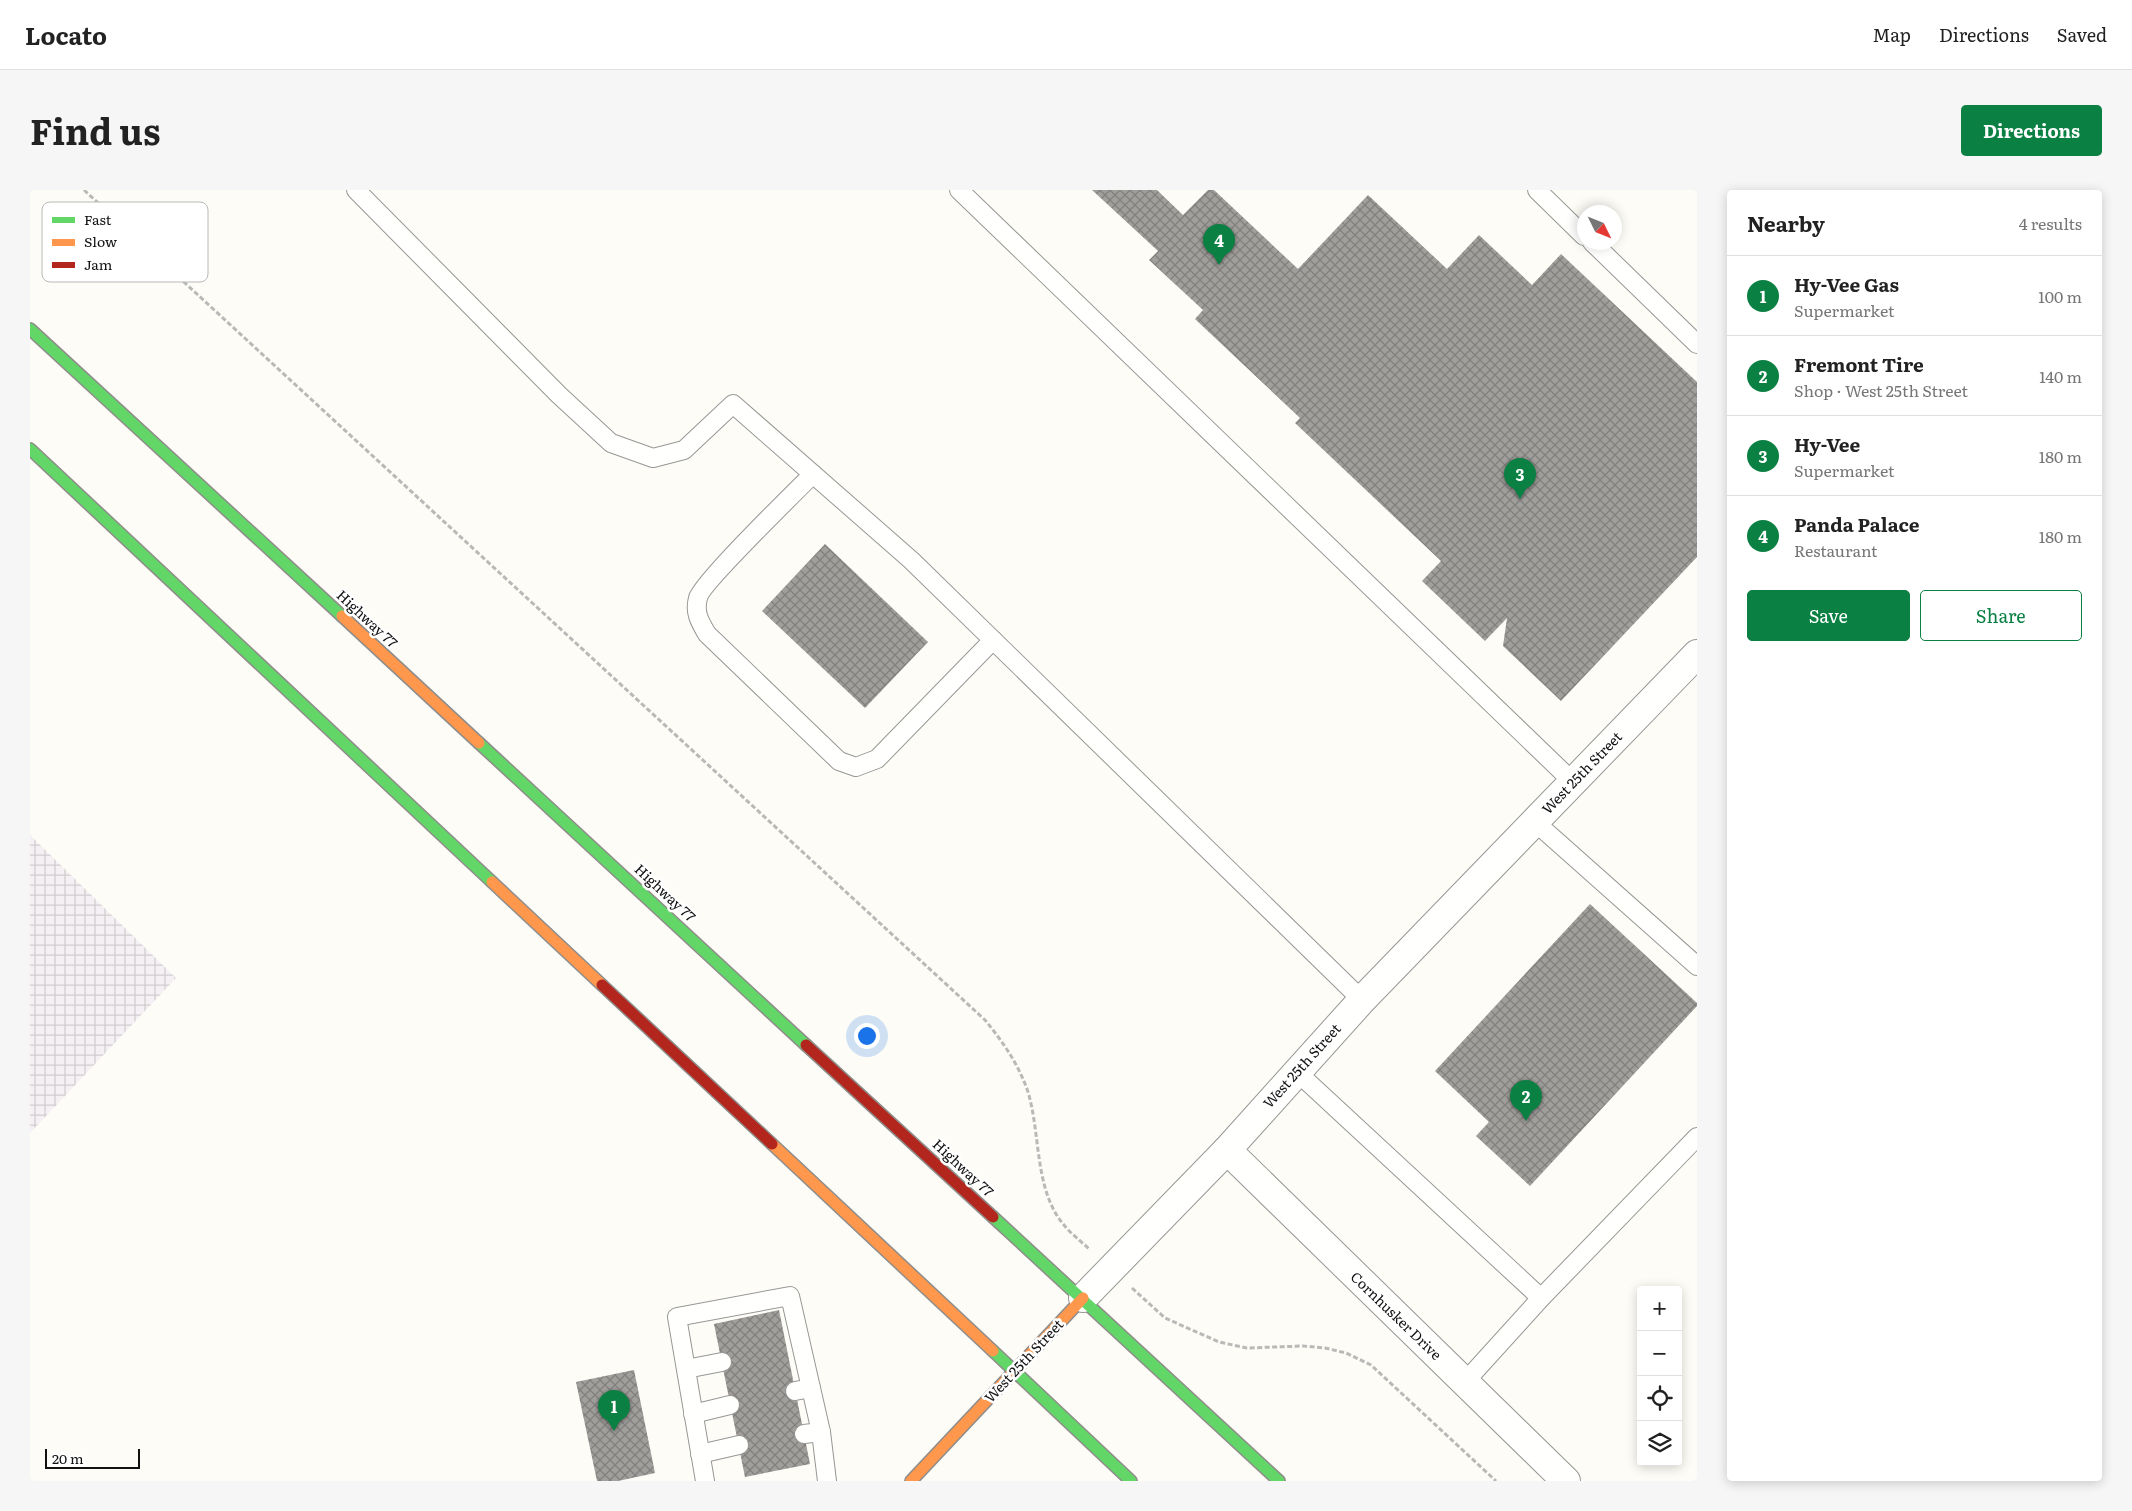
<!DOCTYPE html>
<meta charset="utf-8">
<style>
body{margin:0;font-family:Literata,serif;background:#f6f6f6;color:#222}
.controls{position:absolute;right:15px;bottom:15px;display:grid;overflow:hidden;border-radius:5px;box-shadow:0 2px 12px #0003}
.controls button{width:45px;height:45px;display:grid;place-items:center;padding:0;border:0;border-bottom:1px solid #e0e0e0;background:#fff;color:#222;font:25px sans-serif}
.compass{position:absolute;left:1547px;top:15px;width:45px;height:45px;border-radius:50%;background:#fff;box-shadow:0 2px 12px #0003;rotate:133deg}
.scale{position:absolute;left:15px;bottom:12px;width:95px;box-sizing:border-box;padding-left:5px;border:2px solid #111;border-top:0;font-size:14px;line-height:18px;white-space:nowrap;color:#111;-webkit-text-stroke:4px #fff;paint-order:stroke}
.you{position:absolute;left:836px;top:845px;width:18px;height:18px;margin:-12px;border:4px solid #fff;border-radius:50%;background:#1a73e8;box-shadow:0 0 0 8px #1a73e833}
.badge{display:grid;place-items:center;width:32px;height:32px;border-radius:50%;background:#0b8043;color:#fff;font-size:16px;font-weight:700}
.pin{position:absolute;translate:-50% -41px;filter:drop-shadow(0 1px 2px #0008)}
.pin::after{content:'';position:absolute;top:26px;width:18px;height:15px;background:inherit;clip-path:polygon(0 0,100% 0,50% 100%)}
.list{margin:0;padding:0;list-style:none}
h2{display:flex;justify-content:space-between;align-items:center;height:65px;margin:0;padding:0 20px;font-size:21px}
h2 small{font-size:16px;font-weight:400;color:#767676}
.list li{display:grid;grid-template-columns:32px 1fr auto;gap:15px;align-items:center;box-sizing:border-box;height:80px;padding:0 20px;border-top:1px solid #e0e0e0}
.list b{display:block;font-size:19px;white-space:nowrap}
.list p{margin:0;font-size:16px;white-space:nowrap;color:#767676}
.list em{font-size:16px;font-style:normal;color:#767676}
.actions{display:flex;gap:10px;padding:15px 20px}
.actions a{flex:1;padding:11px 0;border:1px solid #0b8043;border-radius:5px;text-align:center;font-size:18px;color:#0b8043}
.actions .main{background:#0b8043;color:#fff}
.icon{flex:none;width:28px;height:28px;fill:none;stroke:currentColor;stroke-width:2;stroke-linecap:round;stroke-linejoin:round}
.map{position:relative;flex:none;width:1667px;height:1291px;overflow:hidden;border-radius:5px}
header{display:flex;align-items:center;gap:30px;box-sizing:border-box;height:70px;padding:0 25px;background:#fff;border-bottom:1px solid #e0e0e0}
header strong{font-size:24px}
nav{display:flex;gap:28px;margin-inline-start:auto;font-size:18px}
.intro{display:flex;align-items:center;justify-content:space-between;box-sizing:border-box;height:120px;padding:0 30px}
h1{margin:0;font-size:35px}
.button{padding:12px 22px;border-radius:5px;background:#0b8043;color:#fff;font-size:18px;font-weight:700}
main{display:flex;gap:30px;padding:0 30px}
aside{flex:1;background:#fff;border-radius:5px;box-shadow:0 2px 12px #0003}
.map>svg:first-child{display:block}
.industrial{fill:url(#industrial-grid)}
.building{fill:url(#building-cross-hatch)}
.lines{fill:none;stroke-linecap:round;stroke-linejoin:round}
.lane-casing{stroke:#979795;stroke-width:20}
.street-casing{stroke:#979795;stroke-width:30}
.fast-casing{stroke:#8e8d8b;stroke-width:14}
.slow-casing{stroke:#8e8d8b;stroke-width:14}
.jam-casing{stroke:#8e8d8b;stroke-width:14}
.path{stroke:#b9b9b8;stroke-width:3;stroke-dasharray:5 2.5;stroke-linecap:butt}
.lane{stroke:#fffffe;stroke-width:18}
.street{stroke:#fffffe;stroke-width:28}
.fast{stroke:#63d668;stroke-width:11}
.slow{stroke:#ff974d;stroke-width:11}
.jam{stroke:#b3261e;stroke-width:11}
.labels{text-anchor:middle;stroke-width:5;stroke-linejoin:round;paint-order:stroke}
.street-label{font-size:14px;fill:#111;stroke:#fff}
.key{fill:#fff;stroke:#b8b8b8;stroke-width:1}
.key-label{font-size:14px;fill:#111}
</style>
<header>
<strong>Locato</strong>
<nav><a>Map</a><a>Directions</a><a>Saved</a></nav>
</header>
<div class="intro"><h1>Find us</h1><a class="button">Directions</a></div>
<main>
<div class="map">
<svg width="1667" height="1291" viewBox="0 0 1667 1291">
<defs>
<pattern id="industrial-grid" width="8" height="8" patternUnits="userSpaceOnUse" patternTransform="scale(1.25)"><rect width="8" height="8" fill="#f5f0f3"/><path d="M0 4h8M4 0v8" fill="none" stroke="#d1cdcf"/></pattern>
<pattern id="building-cross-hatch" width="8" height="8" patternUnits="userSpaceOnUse" patternTransform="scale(1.25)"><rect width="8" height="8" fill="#a19f9c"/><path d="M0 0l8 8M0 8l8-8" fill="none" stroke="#82807e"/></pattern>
</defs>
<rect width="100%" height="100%" fill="#fdfcf7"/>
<path class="industrial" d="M 0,645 L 146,788 L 0,943 Z"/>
<g class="building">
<path d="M 1062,0 L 1127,0 L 1153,25 L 1178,0 L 1184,0 L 1268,79 L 1338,5 L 1417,79 L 1449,45 L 1502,95 L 1531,64 L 1667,192 L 1667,367 L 1531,511 L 1473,456 L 1477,428 L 1455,451 L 1392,391 L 1411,371 L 1265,233 L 1270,228 L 1165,129 L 1173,120 L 1119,70 L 1128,61 Z"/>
<path d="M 795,354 L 898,452 L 835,518 L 732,421 Z"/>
<path d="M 1560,714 L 1667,813 L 1667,816 L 1500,996 L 1446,946 L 1459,932 L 1405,881 Z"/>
<path d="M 749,1120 L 780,1274 L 715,1287 L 684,1134 Z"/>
<path d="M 604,1180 L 625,1283 L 588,1291 L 567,1291 L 546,1192 Z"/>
</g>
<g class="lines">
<defs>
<g id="lane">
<path d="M 326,0 L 529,205 L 581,253 L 623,268 L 654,260 L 703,214 L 881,370 L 1332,810"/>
<path d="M 929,0 L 1543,592"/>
<path d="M 1507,0 L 1554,46"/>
<path d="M 1562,52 L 1667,154"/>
<path d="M 783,284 C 766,301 671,394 668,408 C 664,423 670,432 677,444 L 809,571 L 826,577 L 847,569 L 963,450"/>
<path d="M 1505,632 L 1667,776"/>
<path d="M 1267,882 L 1511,1108"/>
<path d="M 656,1179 L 692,1172"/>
<path d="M 1434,1193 L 1511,1108 L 1667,947"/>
<path d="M 765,1201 L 781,1198"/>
<path d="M 663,1224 L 700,1215"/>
<path d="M 774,1244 L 791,1242"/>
<path d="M 670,1264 L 709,1255"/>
<path d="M 675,1291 L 647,1127 L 760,1106 L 791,1242 L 797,1291"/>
</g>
<g id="street">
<path d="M 1197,960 L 1536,1291"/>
<path d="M 1053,1108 L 1197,960 L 1332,810 L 1667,464"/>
</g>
<g id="fast">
<path d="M 0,139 L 312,426"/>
<path d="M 0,259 L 462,692"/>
<path d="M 449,553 L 776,855"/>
<path d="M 963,1027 L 1249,1291"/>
<path d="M 963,1161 L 1101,1291"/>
</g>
<g id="slow">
<path d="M 312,426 L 449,553"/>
<path d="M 462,692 L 572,795"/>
<path d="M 742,954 L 963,1161"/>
<path d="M 881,1291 L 1053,1108"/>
</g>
<g id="jam">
<path d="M 572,795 L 742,954"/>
<path d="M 776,855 L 963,1027"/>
</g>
</defs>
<use href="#lane" class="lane-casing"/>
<use href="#street" class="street-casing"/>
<use href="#fast" class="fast-casing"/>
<use href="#slow" class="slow-casing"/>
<use href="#jam" class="jam-casing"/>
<g class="path">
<path d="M 54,0 L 955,830 C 973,852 989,875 998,902 C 1011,945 1004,1000 1034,1035 C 1041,1044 1051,1051 1059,1059"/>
<path d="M 1102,1098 L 1135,1128 L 1189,1152 L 1217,1158 L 1273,1156 L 1295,1158 L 1316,1163 L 1341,1175 L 1466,1291"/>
</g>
<use href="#lane" class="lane"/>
<use href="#street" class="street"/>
<use href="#fast" class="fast"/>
<use href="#slow" class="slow"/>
<use href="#jam" class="jam"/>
</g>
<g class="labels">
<g class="street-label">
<text transform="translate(337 429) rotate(43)" y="5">Highway 77</text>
<text transform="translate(1552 583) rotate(-46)" y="5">West 25th Street</text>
<text transform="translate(635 703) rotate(43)" y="5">Highway 77</text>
<text transform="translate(1272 876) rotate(-48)" y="5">West 25th Street</text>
<text transform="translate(933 978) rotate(43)" y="5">Highway 77</text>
<text transform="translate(1366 1126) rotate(44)" y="5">Cornhusker Drive</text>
<text transform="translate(994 1171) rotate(-47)" y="5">West 25th Street</text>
</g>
</g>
<rect x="12" y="12" width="166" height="80" rx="8" class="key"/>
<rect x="22" y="27" width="23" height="6" fill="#63d668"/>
<rect x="22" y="49" width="23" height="7" fill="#ff974d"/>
<rect x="22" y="72" width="23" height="6" fill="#b3261e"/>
<g class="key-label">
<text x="54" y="35">Fast</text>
<text x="54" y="57">Slow</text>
<text x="54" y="80">Jam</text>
</g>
</svg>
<div class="controls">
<button>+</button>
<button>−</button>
<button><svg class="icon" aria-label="locate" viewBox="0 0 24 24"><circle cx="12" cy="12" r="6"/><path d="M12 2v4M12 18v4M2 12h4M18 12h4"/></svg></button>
<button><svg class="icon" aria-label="layers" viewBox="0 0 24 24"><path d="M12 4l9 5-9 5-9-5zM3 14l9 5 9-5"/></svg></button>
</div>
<svg class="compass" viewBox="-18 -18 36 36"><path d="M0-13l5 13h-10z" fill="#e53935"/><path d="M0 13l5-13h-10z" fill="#767676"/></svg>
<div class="scale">20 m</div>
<div class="you"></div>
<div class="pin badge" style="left:584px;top:1241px">1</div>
<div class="pin badge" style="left:1496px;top:931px">2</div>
<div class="pin badge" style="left:1490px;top:309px">3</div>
<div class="pin badge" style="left:1189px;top:75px">4</div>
</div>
<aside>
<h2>Nearby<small>4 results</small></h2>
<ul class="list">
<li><span class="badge">1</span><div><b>Hy-Vee Gas</b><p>Supermarket</p></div><em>100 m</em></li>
<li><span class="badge">2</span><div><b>Fremont Tire</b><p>Shop · West 25th Street</p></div><em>140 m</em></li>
<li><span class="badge">3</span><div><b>Hy-Vee</b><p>Supermarket</p></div><em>180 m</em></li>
<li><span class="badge">4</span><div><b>Panda Palace</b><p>Restaurant</p></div><em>180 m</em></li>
</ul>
<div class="actions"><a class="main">Save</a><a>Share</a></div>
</aside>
</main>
